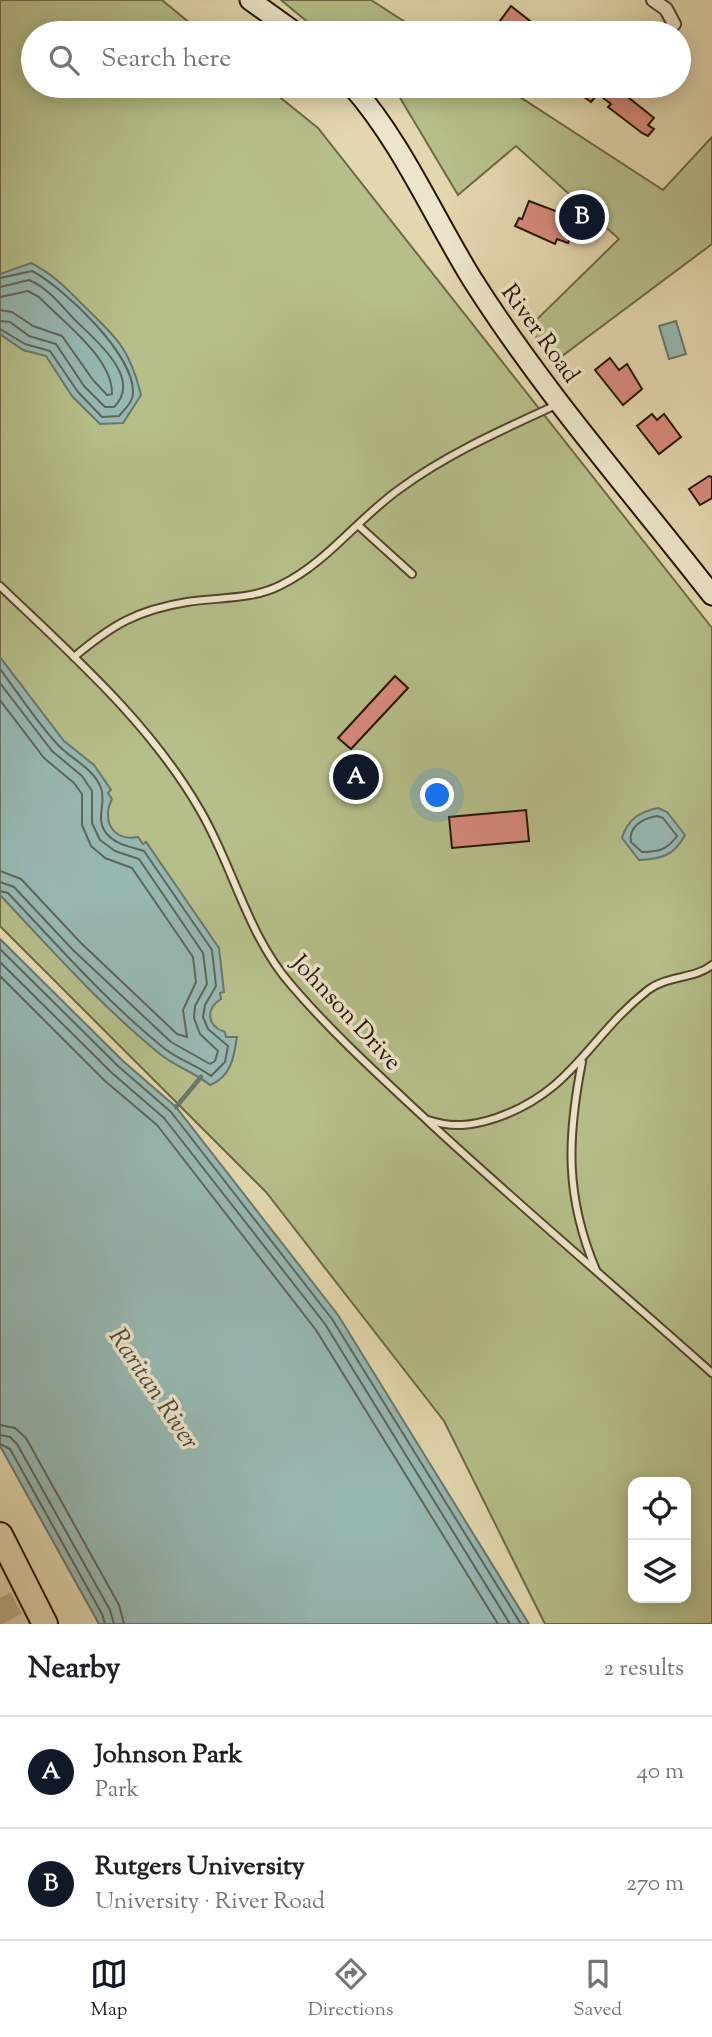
<!DOCTYPE html>
<meta charset="utf-8">
<style>
body{margin:0;font-family:"Sorts Mill Goudy",serif;background:#f2f2f2;color:#202124}
.controls{position:absolute;right:21px;bottom:21px;display:grid;overflow:hidden;border-radius:14px;box-shadow:0 4px 18px #0003}
.controls button{width:63px;height:63px;display:grid;place-items:center;padding:0;border:0;border-bottom:2px solid #e0e0e0;background:#fff;color:#202124;font:35px sans-serif}
.you{position:absolute;left:438px;top:796px;width:24px;height:24px;margin:-18px;border:5px solid #fff;border-radius:50%;background:#1a73e8;box-shadow:0 0 0 10px #1a73e833}
.badge{display:grid;place-items:center;width:46px;height:46px;border-radius:50%;background:#111827;color:#fff;font-size:23px;font-weight:700}
.pin{position:absolute;translate:-50% -50%;border:4px solid #fff;box-shadow:0 2px 7px #0006}
.list{margin:0;padding:0;list-style:none}
h2{display:flex;justify-content:space-between;align-items:center;height:91px;margin:0;padding:0 28px;font-size:30px}
h2 small{font-size:23px;font-weight:400;color:#757577}
.list li{display:grid;grid-template-columns:46px 1fr auto;gap:21px;align-items:center;box-sizing:border-box;height:112px;padding:0 28px;border-top:2px solid #e0e0e0}
.list b{display:block;font-size:26px;white-space:nowrap}
.list p{margin:0;font-size:23px;white-space:nowrap;color:#757577}
.list em{font-size:23px;font-style:normal;color:#757577}
.icon{flex:none;width:38px;height:38px;fill:none;stroke:currentColor;stroke-width:2;stroke-linecap:round;stroke-linejoin:round}
.map{position:relative;flex:none;width:712px;height:1624px;overflow:hidden}
.search{position:absolute;background:#fff;box-shadow:0 4px 18px #0003;left:21px;right:21px;top:21px;height:77px;display:flex;align-items:center;gap:18px;box-sizing:border-box;padding:0 24px;border-radius:38px;color:#757577;font-size:26px}
.sheet{height:315px;background:#fff}
nav{display:flex;justify-content:space-around;align-items:center;box-sizing:border-box;height:98px;border-top:2px solid #e0e0e0;background:#fff;font-size:19px;color:#757577}
nav a{display:grid;justify-items:center;gap:4px}
nav .on{color:#111827}
.map>svg:first-child{display:block}
.green{fill:#b6be89;stroke:#6e6845;stroke-width:2;fill-rule:evenodd}
.water{fill:#97b8b2;stroke:#6a766b;stroke-width:2}
.lines{fill:none;stroke-linecap:round;stroke-linejoin:round}
.shore{stroke:#5e665a;stroke-width:2}
.stream{stroke:#6a766b;stroke-width:4.5}
.building{fill:#d78a79;stroke:#261301;stroke-width:2}
.highway-tunnel{stroke:#bdb08b;stroke-width:24;stroke-dasharray:24 12;stroke-linecap:butt}
.lane-casing{stroke:#55442c;stroke-width:10}
.street-casing{stroke:#55442c;stroke-width:16}
.secondary-casing{stroke:#261301;stroke-width:23}
.highway-casing{stroke:#261301;stroke-width:28}
.lane{stroke:#ede5ca;stroke-width:6}
.street{stroke:#ede5ca;stroke-width:12}
.secondary{stroke:#ede5ca;stroke-width:19}
.highway{stroke:#e3d7ae;stroke-width:24}
.labels{text-anchor:middle;stroke-width:7;stroke-linejoin:round;paint-order:stroke}
.street-label{font-size:24px;fill:#261301;stroke:#ede5ca}
.water-label{font-size:26px;font-style:italic;fill:#4e4d3f;stroke:#ede5ca}
</style>
<div class="map">
<svg width="712" height="1624" viewBox="0 0 712 1624">
<rect width="100%" height="100%" fill="#e3d7ae"/>
<filter id="stains"><feTurbulence type="fractalNoise" baseFrequency=".00286" numOctaves="4"/><feColorMatrix values="0 0 0 0 .2 0 0 0 0 .09 0 0 0 0 .02 0 0 0 .5 -.17"/></filter>
<radialGradient id="worn" r=".72"><stop offset=".6" stop-color="#630" stop-opacity="0"/><stop offset="1" stop-color="#630" stop-opacity=".3"/></radialGradient>
<g class="green">
<path d="M 0,0 L 162,0 L 202,33 L 33,33 L 33,86 L 266,86 L 318,128 L 712,628 L 712,1624 L 545,1624 L 444,1421 L 266,1192 L 0,926 ZM 633,1482 L 686,1482 L 686,1598 L 633,1598 Z"/>
<path d="M 281,0 L 371,0 L 422,33 L 321,33 Z"/>
<path d="M 393,86 L 503,86 L 663,190 L 712,137 L 712,244 L 554,362 L 529,327 L 619,239 L 516,146 L 458,195 Z"/>
</g>
<g class="water">
<path d="M 31,263 C 56,276 67,289 86,308 C 118,339 130,350 141,395 L 123,423 L 100,424 L 72,396 L 46,356 L 23,350 L 0,334 L 0,274 Z"/>
<path d="M 676,321 L 686,354 L 669,359 L 659,326 Z"/>
<path d="M 0,657 L 64,741 L 94,765 L 111,790 L 108,793 L 112,799 C 101,820 113,842 138,837 L 143,844 L 146,842 L 219,948 L 224,992 L 220,993 L 221,999 C 205,1009 207,1026 225,1032 L 226,1037 L 237,1037 C 234,1057 231,1077 210,1085 C 194,1072 176,1067 160,1054 C 102,1007 51,949 0,895 Z"/>
<path d="M 658,808 L 667,812 L 685,835 C 674,856 661,859 639,860 L 622,838 C 627,820 639,812 658,808 Z"/>
<path d="M 0,939 L 123,1061 L 176,1107 L 338,1315 L 529,1624 L 99,1624 L 0,1446 Z"/>
</g>
<g class="lines">
<g class="shore">
<path d="M 0,278 L 32,271 C 63,287 135,355 133,393 C 133,402 124,410 119,416 L 102,417 L 78,392 L 50,351 L 25,344 L 0,329"/>
<path d="M 0,287 L 29,280 C 48,288 60,304 74,319 C 93,338 144,378 114,407 L 105,407 L 84,386 L 56,344 L 29,336 L 10,322 L 0,321"/>
<path d="M 0,297 L 28,291 L 39,297 C 63,322 113,358 112,394 L 107,395 L 93,380 L 62,336 L 33,326 L 12,312 L 0,310"/>
<path d="M 0,669 C 19,694 37,723 59,746 C 73,760 94,769 101,788 C 107,803 94,819 107,834 C 116,845 132,847 144,851 L 212,950 L 216,986 L 205,1005 L 203,1017 L 208,1029 L 228,1046 L 225,1062 L 211,1076 C 195,1064 179,1060 165,1049 C 108,1003 58,946 8,893 L 0,891"/>
<path d="M 0,683 L 52,751 L 82,776 L 92,791 L 92,823 L 100,840 L 115,851 L 139,859 L 203,953 L 207,984 L 195,1006 L 194,1018 L 200,1034 L 218,1051 L 215,1061 L 210,1064 L 171,1042 L 73,950 L 14,887 L 0,882"/>
<path d="M 0,700 L 44,758 L 74,783 L 82,794 L 82,825 L 91,846 L 105,858 L 132,868 L 193,957 L 196,982 L 183,1010 L 187,1037 L 177,1034 L 81,943 L 21,879 L 0,871"/>
<path d="M 657,816 L 663,818 L 677,836 C 667,850 658,852 642,852 L 631,842 C 628,826 644,818 657,816 Z"/>
<path d="M 0,949 L 118,1066 L 171,1112 L 332,1319 L 521,1624"/>
<path d="M 0,962 L 112,1073 L 164,1118 L 325,1324 L 510,1624"/>
<path d="M 0,976 L 105,1081 L 157,1125 L 316,1330 L 498,1624"/>
<path d="M 0,1425 L 15,1428 L 26,1438 L 119,1605 L 124,1624"/>
<path d="M 0,1435 L 10,1437 L 17,1444 L 110,1610 L 114,1624"/>
<path d="M 0,1444 L 10,1449 L 102,1614 L 105,1624"/>
</g>
<path class="stream" d="M 176,1107 L 201,1077"/>
</g>
<g class="building">
<path d="M 511,6 L 539,28 L 535,33 L 499,33 L 494,29 Z"/>
<path d="M 582,86 L 601,86 L 607,91 L 614,86 L 654,118 L 648,125 L 654,129 L 648,136 L 642,133 L 608,107 L 611,104 L 598,94 L 591,102 L 577,92 Z"/>
<path d="M 529,201 L 577,219 L 568,243 L 557,239 L 555,244 L 515,226 L 519,218 L 522,219 Z"/>
<path d="M 610,358 L 619,370 L 627,364 L 642,389 L 623,405 L 595,370 Z"/>
<path d="M 652,414 L 657,420 L 664,414 L 681,437 L 659,454 L 637,426 Z"/>
<path d="M 709,476 L 712,477 L 712,498 L 700,505 L 689,489 Z"/>
<path d="M 395,676 L 408,688 L 351,749 L 338,738 Z"/>
<path d="M 526,810 L 529,841 L 452,848 L 449,817 Z"/>
</g>
<g class="lines">
<path class="highway-tunnel" d="M 0,1598 L 14,1624"/>
<defs>
<g id="lane">
<path d="M 359,526 L 412,574"/>
<path d="M 0,586 C 72,655 150,723 200,810 C 234,868 247,935 292,986 C 334,1035 383,1079 430,1123 C 522,1208 618,1289 712,1373"/>
<path d="M 74,657 C 112,625 137,610 187,602 C 218,597 252,600 281,585 C 328,562 359,517 401,488 C 449,453 502,430 556,405"/>
<path d="M 582,1062 C 567,1138 565,1197 596,1270"/>
<path d="M 428,1120 C 453,1128 471,1126 496,1118 C 574,1091 588,1037 648,990 C 668,975 695,979 712,965"/>
</g>
<path id="street" d="M 653,0 L 666,9 L 674,24"/>
<g id="secondary">
<path d="M 250,0 L 296,33"/>
<path d="M 352,86 C 402,143 432,214 472,279 C 542,390 631,491 712,595"/>
</g>
<path id="highway" d="M 0,1535 L 45,1624"/>
</defs>
<use href="#lane" class="lane-casing"/>
<use href="#street" class="street-casing"/>
<use href="#secondary" class="secondary-casing"/>
<use href="#highway" class="highway-casing"/>
<use href="#lane" class="lane"/>
<use href="#street" class="street"/>
<use href="#secondary" class="secondary"/>
<use href="#highway" class="highway"/>
</g>
<g class="labels">
<g class="street-label">
<text transform="translate(541 333) rotate(54)" y="8">River Road</text>
<text transform="translate(347 1012) rotate(47)" y="8">Johnson Drive</text>
</g>
<g class="water-label">
<text transform="translate(155 1388) rotate(56)" y="9">Raritan River</text>
</g>
</g>
<rect width="100%" height="100%" filter="url(#stains)"/>
<rect width="100%" height="100%" fill="url(#worn)"/>
</svg>
<div class="controls">
<button><svg class="icon" aria-label="locate" viewBox="0 0 24 24"><circle cx="12" cy="12" r="6"/><path d="M12 2v4M12 18v4M2 12h4M18 12h4"/></svg></button>
<button><svg class="icon" aria-label="layers" viewBox="0 0 24 24"><path d="M12 4l9 5-9 5-9-5zM3 14l9 5 9-5"/></svg></button>
</div>
<div class="you"></div>
<div class="pin badge" style="left:356px;top:777px">A</div>
<div class="pin badge" style="left:582px;top:217px">B</div>
<div class="search"><svg class="icon" aria-label="search" viewBox="0 0 24 24"><circle cx="10" cy="10" r="6"/><path d="M15 15l6 6"/></svg>Search here</div>
</div>
<section class="sheet">
<h2>Nearby<small>2 results</small></h2>
<ul class="list">
<li><span class="badge">A</span><div><b>Johnson Park</b><p>Park</p></div><em>40 m</em></li>
<li><span class="badge">B</span><div><b>Rutgers University</b><p>University · River Road</p></div><em>270 m</em></li>
</ul>
</section>
<nav>
<a class="on"><svg class="icon" aria-label="map" viewBox="0 0 24 24"><path d="M3 6l6-2 6 2 6-2v14l-6 2-6-2-6 2zM9 4v14M15 6v14"/></svg>Map</a>
<a><svg class="icon" aria-label="directions" viewBox="0 0 24 24"><path d="M12 3l9 9-9 9-9-9zM9 14v-3h6M13 9l2 2-2 2"/></svg>Directions</a>
<a><svg class="icon" aria-label="saved" viewBox="0 0 24 24"><path d="M7 4h10v16l-5-4-5 4z"/></svg>Saved</a>
</nav>
